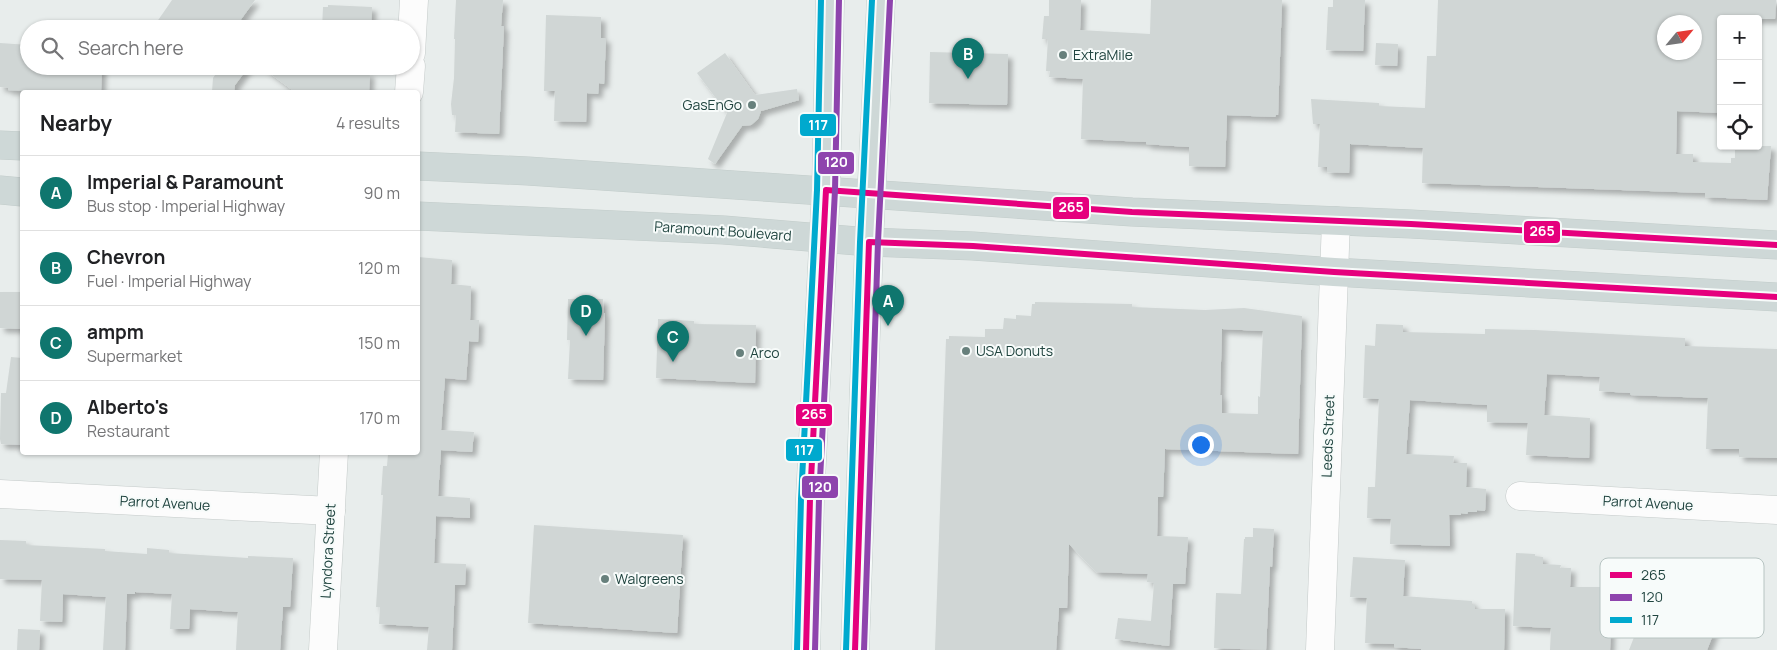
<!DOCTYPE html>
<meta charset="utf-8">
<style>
body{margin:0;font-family:Manrope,sans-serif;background:#f2f2f2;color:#202124}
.controls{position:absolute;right:15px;top:15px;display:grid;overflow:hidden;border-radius:5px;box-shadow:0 1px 4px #0004}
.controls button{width:45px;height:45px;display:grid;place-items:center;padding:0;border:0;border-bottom:1px solid #e0e0e0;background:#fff;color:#202124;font:25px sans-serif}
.compass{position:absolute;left:1657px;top:15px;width:45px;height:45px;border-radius:50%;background:#fff;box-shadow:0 1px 4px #0004;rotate:61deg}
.you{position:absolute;left:1200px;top:444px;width:18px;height:18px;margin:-12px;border:4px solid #fff;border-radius:50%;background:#1a73e8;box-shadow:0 0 0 8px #1a73e833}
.badge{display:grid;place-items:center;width:32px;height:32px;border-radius:50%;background:#0f766e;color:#fff;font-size:16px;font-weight:700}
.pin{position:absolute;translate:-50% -41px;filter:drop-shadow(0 1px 2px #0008)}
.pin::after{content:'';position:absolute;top:26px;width:18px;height:15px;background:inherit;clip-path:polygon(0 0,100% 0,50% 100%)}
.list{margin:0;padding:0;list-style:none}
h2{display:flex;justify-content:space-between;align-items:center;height:65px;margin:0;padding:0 20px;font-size:21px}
h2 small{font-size:16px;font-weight:400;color:#757577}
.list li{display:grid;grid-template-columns:32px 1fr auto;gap:15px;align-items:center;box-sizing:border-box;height:75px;padding:0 20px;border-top:1px solid #e0e0e0}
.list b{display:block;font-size:19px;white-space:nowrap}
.list p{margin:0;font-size:16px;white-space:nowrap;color:#757577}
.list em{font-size:16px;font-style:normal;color:#757577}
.icon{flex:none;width:28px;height:28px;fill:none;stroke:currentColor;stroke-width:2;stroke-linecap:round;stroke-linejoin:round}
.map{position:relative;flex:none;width:1777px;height:650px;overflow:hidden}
.search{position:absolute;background:#fff;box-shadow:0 1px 4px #0004;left:20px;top:20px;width:400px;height:55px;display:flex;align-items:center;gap:12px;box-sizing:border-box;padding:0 18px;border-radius:28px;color:#757577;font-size:19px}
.panel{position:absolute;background:#fff;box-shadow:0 1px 4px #0004;left:20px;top:90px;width:400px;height:365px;border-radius:5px}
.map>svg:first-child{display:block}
.building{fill:#d0d6d5;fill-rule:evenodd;filter:url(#shadow)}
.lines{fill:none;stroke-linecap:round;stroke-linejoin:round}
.minor-casing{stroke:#c4cac9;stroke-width:29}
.major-casing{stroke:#c2ccca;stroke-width:29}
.minor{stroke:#fcfcfc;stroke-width:28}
.major{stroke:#ced8d7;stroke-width:28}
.bus-1-casing{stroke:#f7fbfa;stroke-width:10}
.bus-2-casing{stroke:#f7fbfa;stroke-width:10}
.bus-3-casing{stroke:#f7fbfa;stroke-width:10}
.bus-1{stroke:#e5007d;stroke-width:6}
.bus-2{stroke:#8e44ad;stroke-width:6}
.bus-3{stroke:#00a9ce;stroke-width:6}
.poi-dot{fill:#67807c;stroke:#f7fbfa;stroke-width:2}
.labels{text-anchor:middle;stroke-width:4;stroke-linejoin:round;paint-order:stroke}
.poi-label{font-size:14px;fill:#214540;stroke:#f7fbfa;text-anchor:start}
.street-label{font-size:14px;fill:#214540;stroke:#f7fbfa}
.key{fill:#f7fbfa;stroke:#b7c4c2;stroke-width:1}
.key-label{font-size:14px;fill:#214540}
.line-badge{stroke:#f7fbfa;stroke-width:2}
.badge-label{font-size:14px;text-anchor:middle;font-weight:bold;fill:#fff}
</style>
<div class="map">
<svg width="1777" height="650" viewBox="0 0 1777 650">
<defs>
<filter id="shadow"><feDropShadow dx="4.5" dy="4.5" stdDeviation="2.5" flood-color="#0004"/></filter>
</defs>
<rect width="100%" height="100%" fill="#e8edec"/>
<g class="building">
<path d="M 172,0 L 255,0 L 234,29 L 152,29 Z"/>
<path d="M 456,0 L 503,0 L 501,26 L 504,26 L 499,134 L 455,132 L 456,115 L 452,115 L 451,104 L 454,78 L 455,39 L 454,39 Z"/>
<path d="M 1049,0 L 1081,0 L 1080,30 L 1150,34 L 1151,0 L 1282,0 L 1278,115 L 1276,115 L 1275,117 L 1227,115 L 1225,167 L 1189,166 L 1189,147 L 1159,145 L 1146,144 L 1146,142 L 1081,139 L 1083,79 L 1049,77 L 1050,71 L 1046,71 L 1048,39 L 1042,39 L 1044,16 L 1049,16 Z"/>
<path d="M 1333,0 L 1365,0 L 1363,51 L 1326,50 L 1328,7 L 1333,7 Z"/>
<path d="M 1438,0 L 1776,0 L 1775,19 L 1721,19 L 1721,113 L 1677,111 L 1676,154 L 1693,154 L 1693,162 L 1731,163 L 1731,158 L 1735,158 L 1735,146 L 1771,146 L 1767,200 L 1705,197 L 1705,193 L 1422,183 L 1423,148 L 1350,144 L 1349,173 L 1327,172 L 1327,167 L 1318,167 L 1320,124 L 1313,124 L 1311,99 L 1379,103 L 1379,106 L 1425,108 L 1427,56 L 1436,56 ZM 1664,22 L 1694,22 L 1694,52 L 1664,52 Z"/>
<path d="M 328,5 L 372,7 L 371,29 L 322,29 L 323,7 L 328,7 Z"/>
<path d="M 546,15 L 601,17 L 601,38 L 606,38 L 604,84 L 599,83 L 598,94 L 587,93 L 586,122 L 554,121 L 555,91 L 544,91 Z"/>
<path d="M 0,43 L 29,45 L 29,66 L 102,66 L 101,92 L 45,92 L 8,90 L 8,88 L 0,87 Z"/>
<path d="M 1376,43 L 1398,44 L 1397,66 L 1375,65 Z"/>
<path d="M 930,52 L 1008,54 L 1007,105 L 929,103 Z"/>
<path d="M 725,53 L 755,95 L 797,89 L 799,100 L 761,111 L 758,119 L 751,125 L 742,126 L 715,164 L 708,159 L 727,113 L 697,73 Z"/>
<path d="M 221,66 L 249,66 L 235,85 L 234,92 L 212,92 L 213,78 Z"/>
<path d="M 287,68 L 370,73 L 369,92 L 295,92 L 264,69 L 287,70 Z"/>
<path d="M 418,257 L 452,260 L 451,284 L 471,286 L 470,320 L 479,320 L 478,342 L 469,341 L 466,380 L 445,378 L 441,430 L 474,432 L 472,452 L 441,450 L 438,496 L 470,498 L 470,518 L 436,516 L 434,563 L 466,564 L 465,585 L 455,585 L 452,650 L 427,650 L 429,627 L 379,624 L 380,607 L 376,607 L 383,495 L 381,495 L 383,466 L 387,466 L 388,454 L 418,455 Z"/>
<path d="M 0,292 L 22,292 L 22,329 L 0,328 Z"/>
<path d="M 568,299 L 603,299 L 604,313 L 605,313 L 603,380 L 568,379 L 570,340 L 567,340 Z"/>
<path d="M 1035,302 L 1132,304 L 1132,307 L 1205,310 L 1244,308 L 1302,316 L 1298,454 L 1165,449 L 1163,497 L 1158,497 L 1157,536 L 1188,537 L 1185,584 L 1173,584 L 1169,646 L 1115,639 L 1118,618 L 1151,621 L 1154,583 L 1147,582 L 1148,574 L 1096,572 L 1069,544 L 1067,608 L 1059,608 L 1056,650 L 935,650 L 946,339 L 949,339 L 949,336 L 985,337 L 985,329 L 1003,329 L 1004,318 L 1016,319 L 1016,315 L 1031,316 L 1032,304 L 1035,304 ZM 1222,329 L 1263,331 L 1260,397 L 1258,396 L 1258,414 L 1222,413 L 1222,395 L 1220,395 Z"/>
<path d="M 658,319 L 694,321 L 694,324 L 756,325 L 755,383 L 656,378 Z"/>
<path d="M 1376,324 L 1403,325 L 1403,332 L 1485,334 L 1485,329 L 1535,330 L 1685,338 L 1685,346 L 1777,349 L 1777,458 L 1739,457 L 1739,449 L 1706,449 L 1708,398 L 1631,395 L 1630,393 L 1599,391 L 1600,377 L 1547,374 L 1544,415 L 1590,418 L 1589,458 L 1526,455 L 1528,423 L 1487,422 L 1487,405 L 1410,400 L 1406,454 L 1454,456 L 1453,463 L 1467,463 L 1466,487 L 1486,489 L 1485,511 L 1477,510 L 1477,512 L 1468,512 L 1467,514 L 1461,513 L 1461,515 L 1449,515 L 1450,546 L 1390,544 L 1391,519 L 1367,518 L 1368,487 L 1375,487 L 1379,399 L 1363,398 L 1365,345 L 1375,346 Z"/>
<path d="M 11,357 L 22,358 L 22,445 L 1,444 L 0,439 L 1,393 L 6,393 Z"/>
<path d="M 534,525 L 683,535 L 677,633 L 528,623 Z"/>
<path d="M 1253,528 L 1274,529 L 1272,567 L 1270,566 L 1266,650 L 1214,648 L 1216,593 L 1241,594 L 1244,539 L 1245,539 L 1245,537 L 1253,537 Z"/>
<path d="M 0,540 L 26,541 L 26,545 L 105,549 L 105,551 L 147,554 L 147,548 L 169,550 L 169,553 L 248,558 L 248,556 L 293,558 L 290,607 L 283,607 L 280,650 L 236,650 L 238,612 L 190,609 L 189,629 L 170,629 L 172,594 L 135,592 L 135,594 L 127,594 L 125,650 L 103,650 L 106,597 L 63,594 L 62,622 L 40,621 L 42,580 L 0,579 Z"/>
<path d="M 1516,553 L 1535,554 L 1535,556 L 1543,557 L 1543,564 L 1561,565 L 1560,568 L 1571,568 L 1570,587 L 1612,587 L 1610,650 L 1550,650 L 1551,628 L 1513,626 Z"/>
<path d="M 1353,557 L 1405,560 L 1403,596 L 1472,601 L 1472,605 L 1475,605 L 1475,609 L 1505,609 L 1504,650 L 1421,650 L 1421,649 L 1394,647 L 1394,644 L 1365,643 L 1367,598 L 1350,597 Z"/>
<path d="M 1656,581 L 1695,596 L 1698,587 L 1727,599 L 1707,650 L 1629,650 Z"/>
<path d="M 18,629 L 40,630 L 39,650 L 17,650 Z"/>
</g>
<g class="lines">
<defs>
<g id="minor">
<path d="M 411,53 L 414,0"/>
<path d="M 409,92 L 411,66"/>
<path d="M 0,494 L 331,511"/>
<path d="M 1520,496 L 1777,510"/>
<path d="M 323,650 L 334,452"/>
<path d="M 1320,650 L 1336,221"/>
</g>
<g id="major">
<path d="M 0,145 L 22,146"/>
<path d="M 418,166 L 528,171 L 1132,212 L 1411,224 L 1777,245"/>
<path d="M 0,190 L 22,192"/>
<path d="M 418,216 L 724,230 L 869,242 L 973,246 L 1334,272 L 1777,297"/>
<path d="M 806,650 L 810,499 L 826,190 L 830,0"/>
<path d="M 855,650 L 869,242 L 881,0"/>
</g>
</defs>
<use href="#minor" class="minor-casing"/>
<use href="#major" class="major-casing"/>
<use href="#minor" class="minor"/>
<use href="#major" class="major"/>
<defs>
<g id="bus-1">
<path d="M 806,650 L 810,499 L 826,190 L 1132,212 L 1411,224 L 1777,245"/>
<path d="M 855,650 L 869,242 L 973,246 L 1334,272 L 1777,297"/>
</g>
<g id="bus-2">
<path d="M 815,650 L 819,499 L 835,190 L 839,0"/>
<path d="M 864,650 L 878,242 L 890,0"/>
</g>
<g id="bus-3">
<path d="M 797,650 L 801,499 L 817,190 L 821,0"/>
<path d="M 846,650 L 860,242 L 872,0"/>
</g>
</defs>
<use href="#bus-1" class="bus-1-casing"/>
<use href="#bus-2" class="bus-2-casing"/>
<use href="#bus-3" class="bus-3-casing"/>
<use href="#bus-1" class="bus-1"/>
<use href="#bus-2" class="bus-2"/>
<use href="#bus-3" class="bus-3"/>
</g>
<g class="poi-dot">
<circle cx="1063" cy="55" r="5"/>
<circle cx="752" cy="105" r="5"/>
<circle cx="966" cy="351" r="5"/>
<circle cx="740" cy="353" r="5"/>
<circle cx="605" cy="579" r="5"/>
</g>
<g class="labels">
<g class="poi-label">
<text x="1073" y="60">ExtraMile</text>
<text x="742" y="110" text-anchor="end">GasEnGo</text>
<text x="976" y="356">USA Donuts</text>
<text x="750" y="358">Arco</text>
<text x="615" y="584">Walgreens</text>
</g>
<g class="street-label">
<text transform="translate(723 231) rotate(4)" y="5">Paramount Boulevard</text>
<text transform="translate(1328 436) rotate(-88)" y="5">Leeds Street</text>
<text transform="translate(165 503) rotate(3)" y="5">Parrot Avenue</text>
<text transform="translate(1648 503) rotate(3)" y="5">Parrot Avenue</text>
<text transform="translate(328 551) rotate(-87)" y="5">Lyndora Street</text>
</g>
</g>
<rect x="1600" y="558" width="164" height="80" rx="8" class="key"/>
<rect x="1610" y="572" width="22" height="6" fill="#e5007d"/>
<rect x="1610" y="594" width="22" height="7" fill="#8e44ad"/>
<rect x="1610" y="617" width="22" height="6" fill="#00a9ce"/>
<g class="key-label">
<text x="1641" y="580">265</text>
<text x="1641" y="602">120</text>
<text x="1641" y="625">117</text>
</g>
<g class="line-badge">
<rect x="799" y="113" width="38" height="24" rx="5" fill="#00a9ce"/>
<rect x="817" y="151" width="38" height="24" rx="5" fill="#8e44ad"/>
<rect x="1052" y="196" width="38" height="24" rx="5" fill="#e5007d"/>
<rect x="1523" y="220" width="38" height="24" rx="5" fill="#e5007d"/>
<rect x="795" y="403" width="38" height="24" rx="5" fill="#e5007d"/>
<rect x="785" y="438" width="38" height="24" rx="5" fill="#00a9ce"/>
<rect x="801" y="475" width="38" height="24" rx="5" fill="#8e44ad"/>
</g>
<g class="badge-label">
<text x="818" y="130">117</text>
<text x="836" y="167">120</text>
<text x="1071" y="212">265</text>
<text x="1542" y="236">265</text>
<text x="814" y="419">265</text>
<text x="804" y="455">117</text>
<text x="820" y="492">120</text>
</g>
</svg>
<div class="controls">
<button>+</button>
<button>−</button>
<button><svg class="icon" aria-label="locate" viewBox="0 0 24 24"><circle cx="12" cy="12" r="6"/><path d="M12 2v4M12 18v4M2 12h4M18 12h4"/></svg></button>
</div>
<svg class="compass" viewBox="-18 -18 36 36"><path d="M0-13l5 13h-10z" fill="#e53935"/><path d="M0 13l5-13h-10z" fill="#757577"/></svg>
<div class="you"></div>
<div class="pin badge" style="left:888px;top:326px">A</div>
<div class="pin badge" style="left:968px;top:79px">B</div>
<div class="pin badge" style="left:673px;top:362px">C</div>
<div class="pin badge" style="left:586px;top:336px">D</div>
<div class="search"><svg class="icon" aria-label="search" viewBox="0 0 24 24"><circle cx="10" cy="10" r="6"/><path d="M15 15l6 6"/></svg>Search here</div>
<section class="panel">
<h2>Nearby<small>4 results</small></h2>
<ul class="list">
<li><span class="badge">A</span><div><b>Imperial &amp; Paramount</b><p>Bus stop · Imperial Highway</p></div><em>90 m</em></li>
<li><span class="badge">B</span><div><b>Chevron</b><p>Fuel · Imperial Highway</p></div><em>120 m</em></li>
<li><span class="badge">C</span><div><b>ampm</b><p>Supermarket</p></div><em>150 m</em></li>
<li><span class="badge">D</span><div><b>Alberto's</b><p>Restaurant</p></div><em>170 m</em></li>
</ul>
</section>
</div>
